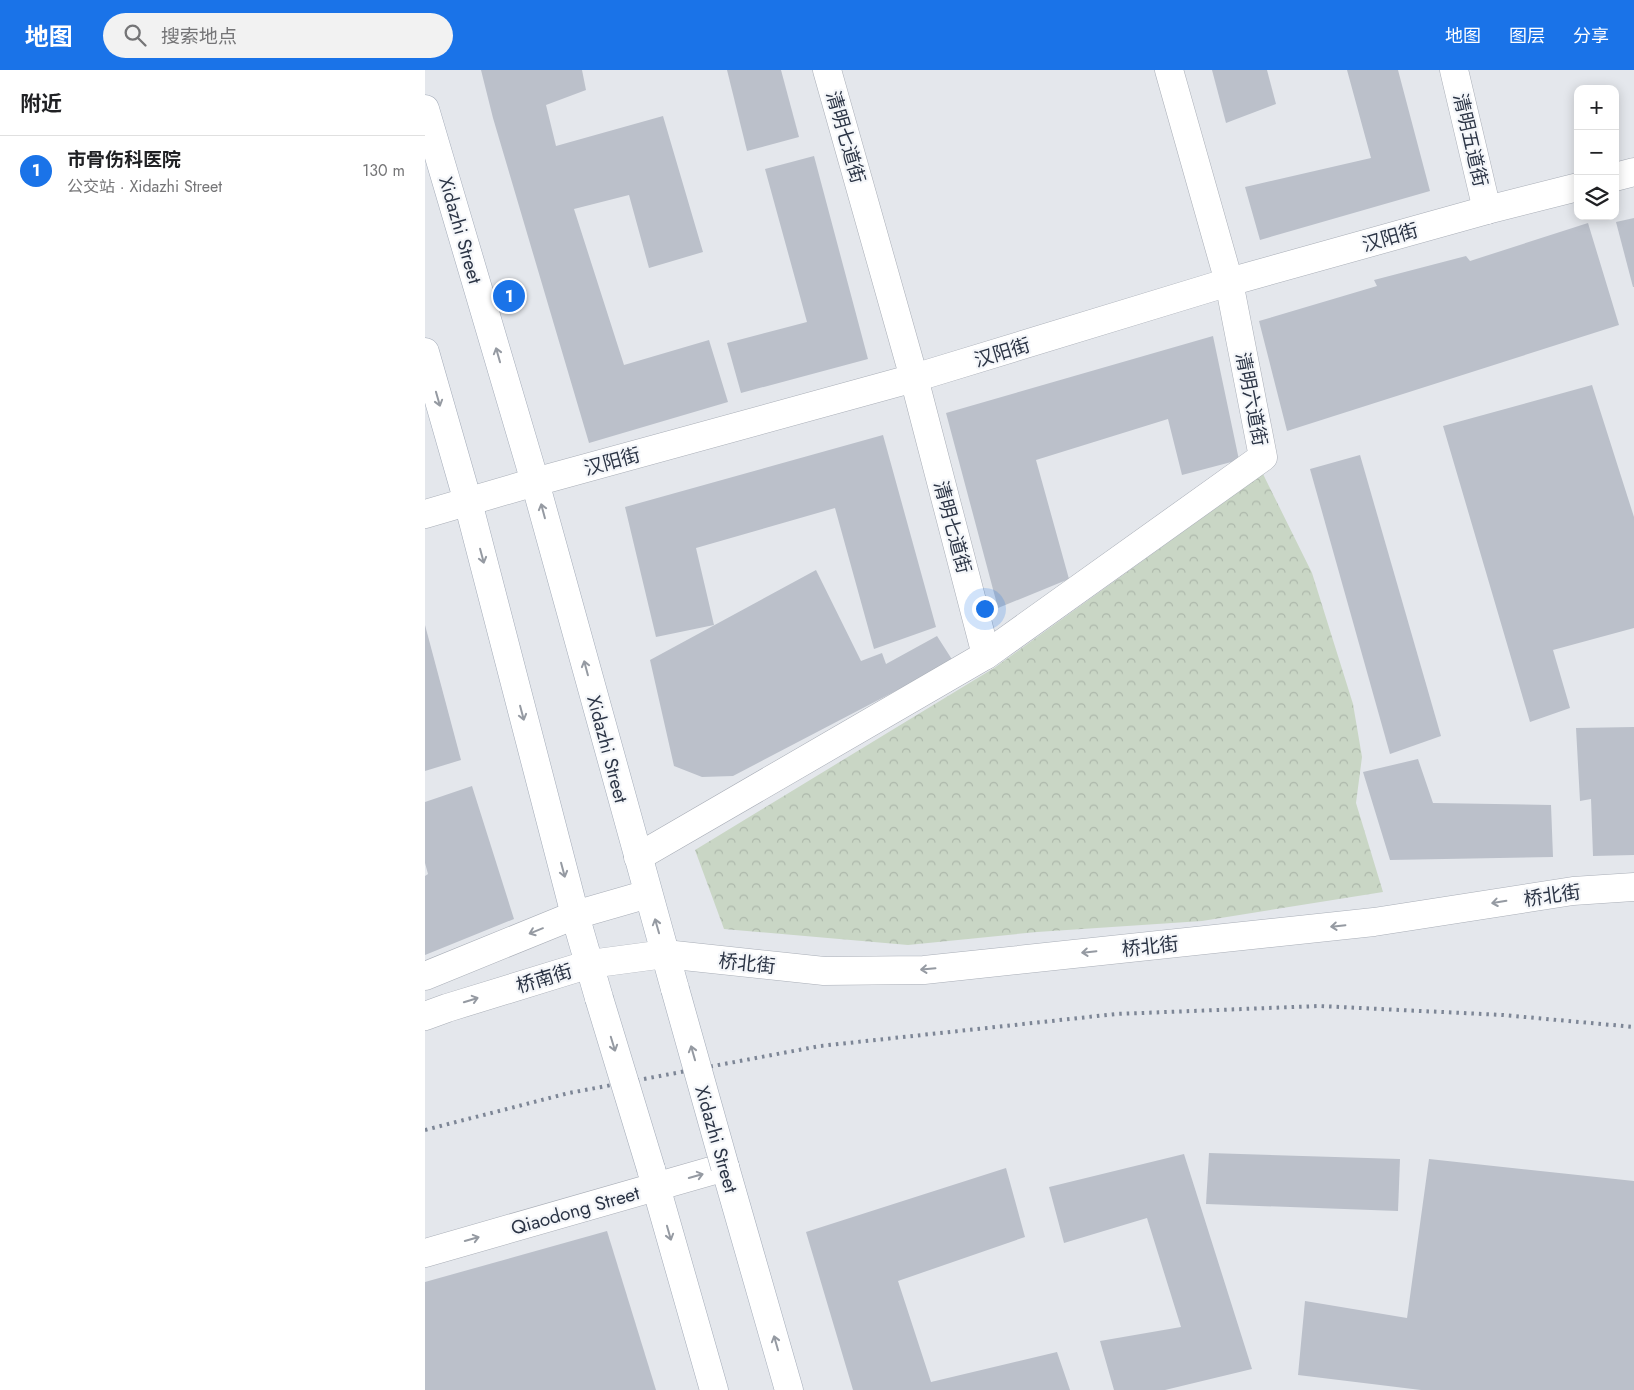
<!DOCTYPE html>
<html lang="zh">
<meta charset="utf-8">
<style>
body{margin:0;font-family:Jost,"Noto Sans SC",sans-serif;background:#f2f2f2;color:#202124}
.controls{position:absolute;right:15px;top:15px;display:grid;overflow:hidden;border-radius:10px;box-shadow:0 2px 12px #0003}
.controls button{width:45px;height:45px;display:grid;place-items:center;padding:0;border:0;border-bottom:1px solid #e0e0e0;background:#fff;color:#202124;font:25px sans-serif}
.you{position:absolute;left:559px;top:538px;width:18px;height:18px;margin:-12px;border:4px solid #fff;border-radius:50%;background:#1a73e8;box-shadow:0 0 0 8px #1a73e833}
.badge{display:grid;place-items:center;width:32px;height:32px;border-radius:50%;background:#1a73e8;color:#fff;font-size:16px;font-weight:700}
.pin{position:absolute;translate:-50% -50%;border:2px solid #fff;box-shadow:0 1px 5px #0006}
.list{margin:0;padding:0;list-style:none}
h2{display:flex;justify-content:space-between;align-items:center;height:65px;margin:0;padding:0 20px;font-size:21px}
h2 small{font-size:16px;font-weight:400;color:#757577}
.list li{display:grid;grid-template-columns:32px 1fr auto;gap:15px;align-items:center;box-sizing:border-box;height:70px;padding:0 20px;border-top:1px solid #e0e0e0}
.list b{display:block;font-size:19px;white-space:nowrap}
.list p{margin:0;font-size:16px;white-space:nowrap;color:#757577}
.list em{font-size:16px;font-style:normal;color:#757577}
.icon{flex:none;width:28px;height:28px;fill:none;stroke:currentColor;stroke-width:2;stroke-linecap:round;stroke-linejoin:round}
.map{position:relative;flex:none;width:1209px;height:1320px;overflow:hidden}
header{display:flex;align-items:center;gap:30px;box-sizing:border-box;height:70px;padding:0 25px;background:#1a73e8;color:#fff}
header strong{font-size:24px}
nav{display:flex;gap:28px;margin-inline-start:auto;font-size:18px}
.search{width:350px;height:45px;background:#f2f2f2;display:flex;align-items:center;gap:12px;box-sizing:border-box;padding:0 18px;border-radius:28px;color:#757577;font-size:19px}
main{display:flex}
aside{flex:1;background:#fff}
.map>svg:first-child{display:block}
.forest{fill:url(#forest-crowns)}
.building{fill:#bbc0ca}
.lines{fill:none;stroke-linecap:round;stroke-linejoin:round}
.secondary-casing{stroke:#a9aeb7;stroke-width:29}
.primary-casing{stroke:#a3abb8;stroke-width:29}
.secondary{stroke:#fff;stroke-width:28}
.primary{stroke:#fff;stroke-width:28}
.rail{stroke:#7d8696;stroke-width:4;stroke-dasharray:2.5 5;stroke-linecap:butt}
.primary-bridge-casing{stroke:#a3abb8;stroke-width:29;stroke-linecap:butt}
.primary-bridge{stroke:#fff;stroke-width:28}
.oneway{stroke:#959aa2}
.labels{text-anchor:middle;stroke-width:4.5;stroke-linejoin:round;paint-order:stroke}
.street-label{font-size:19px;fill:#2b3445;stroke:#f4f6f9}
</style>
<header>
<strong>地图</strong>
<div class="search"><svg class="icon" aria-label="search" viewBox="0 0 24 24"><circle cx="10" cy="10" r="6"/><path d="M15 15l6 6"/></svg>搜索地点</div>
<nav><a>地图</a><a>图层</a><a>分享</a></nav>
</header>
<main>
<aside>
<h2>附近<small></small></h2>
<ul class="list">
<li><span class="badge">1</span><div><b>市骨伤科医院</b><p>公交站 · Xidazhi Street</p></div><em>130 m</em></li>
</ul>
</aside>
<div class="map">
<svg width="1209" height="1320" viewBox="0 0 1209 1320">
<defs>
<pattern id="forest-crowns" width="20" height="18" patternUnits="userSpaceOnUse" patternTransform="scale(1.25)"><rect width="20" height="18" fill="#c9d6c5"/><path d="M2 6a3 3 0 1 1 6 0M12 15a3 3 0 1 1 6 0" fill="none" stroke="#adb8ab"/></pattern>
</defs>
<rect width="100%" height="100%" fill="#e4e7ec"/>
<path class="forest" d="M 838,404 L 887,503 L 928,634 L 937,687 L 931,733 L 958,822 L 777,851 L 612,862 L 483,875 L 299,859 L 270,780 L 569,598 Z"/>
<g class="building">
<path d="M 56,0 L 157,0 L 161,20 L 121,35 L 131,76 L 238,46 L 278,182 L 224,198 L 204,125 L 149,139 L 199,295 L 284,270 L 303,332 L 164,373 L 68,48 Z"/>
<path d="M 302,0 L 356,0 L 374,67 L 322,81 Z"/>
<path d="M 787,0 L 842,0 L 851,34 L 801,53 Z"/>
<path d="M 922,0 L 973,0 L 1005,121 L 835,170 L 820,117 L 946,88 Z"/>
<path d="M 389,86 L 443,289 L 316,323 L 302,273 L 382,252 L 340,99 Z"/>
<path d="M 1209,148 L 1209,217 L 1208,217 L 1191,152 Z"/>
<path d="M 1163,153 L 1194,255 L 862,361 L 834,251 L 952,216 L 949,210 L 1041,186 L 1045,191 Z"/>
<path d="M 788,266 L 814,390 L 757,405 L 743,349 L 611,390 L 644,509 L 573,538 L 521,343 Z"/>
<path d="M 1167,315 L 1209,447 L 1209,558 L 1128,580 L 1145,638 L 1105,652 L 1018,356 Z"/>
<path d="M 458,365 L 511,557 L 449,579 L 410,438 L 271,478 L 289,555 L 231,567 L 200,437 Z"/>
<path d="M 935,385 L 1016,666 L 965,684 L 885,399 Z"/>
<path d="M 391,500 L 436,591 L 457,583 L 461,594 L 512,566 L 528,591 L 308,706 L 277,707 L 249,696 L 225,590 Z"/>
<path d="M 0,555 L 36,690 L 0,701 Z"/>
<path d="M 1209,657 L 1209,785 L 1168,786 L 1166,729 L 1155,731 L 1151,658 Z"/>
<path d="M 993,689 L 1008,733 L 1126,735 L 1128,787 L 965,790 L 938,702 Z"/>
<path d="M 47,716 L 89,849 L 0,885 L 0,806 L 3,804 L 0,793 L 0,732 Z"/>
<path d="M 784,1083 L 975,1089 L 973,1141 L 781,1134 Z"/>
<path d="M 759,1084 L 827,1299 L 740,1320 L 689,1320 L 675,1271 L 756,1257 L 722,1148 L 639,1173 L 624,1117 Z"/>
<path d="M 1004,1089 L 1209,1111 L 1209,1320 L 996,1320 L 873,1305 L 880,1231 L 982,1248 Z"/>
<path d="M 581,1098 L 600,1167 L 473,1211 L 506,1312 L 632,1282 L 645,1320 L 428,1320 L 381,1162 Z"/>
<path d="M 182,1161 L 231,1320 L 0,1320 L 0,1212 Z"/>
</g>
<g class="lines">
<defs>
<g id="secondary">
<path d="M 1029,0 L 1062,140"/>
<path d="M 1190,107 L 1209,102"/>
<path d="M 0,444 L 110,412 L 489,308 L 804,212 L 1062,140 L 1153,117"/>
<path d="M 561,585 L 838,387 L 804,212 L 744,0"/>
<path d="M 213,787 L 561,585 L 489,308 L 402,0"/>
<path d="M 0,906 L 150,845 L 223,824"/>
<path d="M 0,946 L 22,938 L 165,894 L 240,884 L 399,901 L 499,900 L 949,852 L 1148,821 L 1209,817"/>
<path d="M 0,1183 L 300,1097"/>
</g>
<g id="primary">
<path d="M 0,39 L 110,412 L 250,919"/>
<path d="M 0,282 L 43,432 L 150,845 L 174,928"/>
<path d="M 300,1097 L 364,1320"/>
<path d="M 226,1099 L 289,1320"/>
</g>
</defs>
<use href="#secondary" class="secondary-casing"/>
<use href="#primary" class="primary-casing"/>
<use href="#secondary" class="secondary"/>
<use href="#primary" class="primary"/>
<path class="rail" d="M 0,1060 L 144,1023 L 395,976 L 691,944 L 894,936 L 1078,945 L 1209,957"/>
<defs>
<g id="primary-bridge">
<path d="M 250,919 L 300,1097"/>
<path d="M 174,928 L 226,1099"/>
</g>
</defs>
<use href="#primary-bridge" class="primary-bridge-casing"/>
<use href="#primary-bridge" class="primary-bridge"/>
</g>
<defs><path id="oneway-shaft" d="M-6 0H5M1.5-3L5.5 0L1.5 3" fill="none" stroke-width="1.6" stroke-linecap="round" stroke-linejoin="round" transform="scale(1.25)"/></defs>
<g class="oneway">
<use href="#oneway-shaft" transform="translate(73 285) rotate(-106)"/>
<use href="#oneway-shaft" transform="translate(13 329) rotate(74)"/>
<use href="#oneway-shaft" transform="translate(118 441) rotate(-105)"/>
<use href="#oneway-shaft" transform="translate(57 486) rotate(75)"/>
<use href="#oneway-shaft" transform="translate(161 598) rotate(-105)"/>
<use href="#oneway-shaft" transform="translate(97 643) rotate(75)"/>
<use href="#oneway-shaft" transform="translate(138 800) rotate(75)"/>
<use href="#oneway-shaft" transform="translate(1074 832) rotate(171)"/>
<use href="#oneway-shaft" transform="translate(232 856) rotate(-106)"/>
<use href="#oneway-shaft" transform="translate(913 856) rotate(174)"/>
<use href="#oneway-shaft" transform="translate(111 861) rotate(158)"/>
<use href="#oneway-shaft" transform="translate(664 882) rotate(174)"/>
<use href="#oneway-shaft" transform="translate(503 899) rotate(175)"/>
<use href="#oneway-shaft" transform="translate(46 930) rotate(-17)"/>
<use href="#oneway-shaft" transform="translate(188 974) rotate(73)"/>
<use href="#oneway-shaft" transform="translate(268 983) rotate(-106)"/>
<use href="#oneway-shaft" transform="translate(271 1106) rotate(-16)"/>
<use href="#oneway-shaft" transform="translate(244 1163) rotate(74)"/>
<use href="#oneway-shaft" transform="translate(47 1169) rotate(-16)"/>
<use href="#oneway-shaft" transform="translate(351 1273) rotate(-106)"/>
</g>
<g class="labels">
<g class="street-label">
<text transform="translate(421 67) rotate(74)" y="7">清明七道街</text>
<text transform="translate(1046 70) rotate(77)" y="7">清明五道街</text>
<text transform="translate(36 160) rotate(74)" y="7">Xidazhi Street</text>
<text transform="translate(965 167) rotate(-16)" y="7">汉阳街</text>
<text transform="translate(577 282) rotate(-17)" y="7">汉阳街</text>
<text transform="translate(827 329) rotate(79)" y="7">清明六道街</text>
<text transform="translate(187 391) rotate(-15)" y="7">汉阳街</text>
<text transform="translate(528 457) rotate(75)" y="7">清明七道街</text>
<text transform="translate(183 679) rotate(75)" y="7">Xidazhi Street</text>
<text transform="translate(1127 825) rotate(-8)" y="7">桥北街</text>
<text transform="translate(725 876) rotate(-6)" y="7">桥北街</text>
<text transform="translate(322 893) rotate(6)" y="7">桥北街</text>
<text transform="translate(119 908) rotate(-17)" y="7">桥南街</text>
<text transform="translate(292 1069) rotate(74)" y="7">Xidazhi Street</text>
<text transform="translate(150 1140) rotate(-16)" y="7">Qiaodong Street</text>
</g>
</g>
</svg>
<div class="controls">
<button>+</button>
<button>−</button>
<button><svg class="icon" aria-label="layers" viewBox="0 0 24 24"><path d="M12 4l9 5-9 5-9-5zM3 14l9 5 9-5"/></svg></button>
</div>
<div class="you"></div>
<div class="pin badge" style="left:84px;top:226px">1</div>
</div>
</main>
